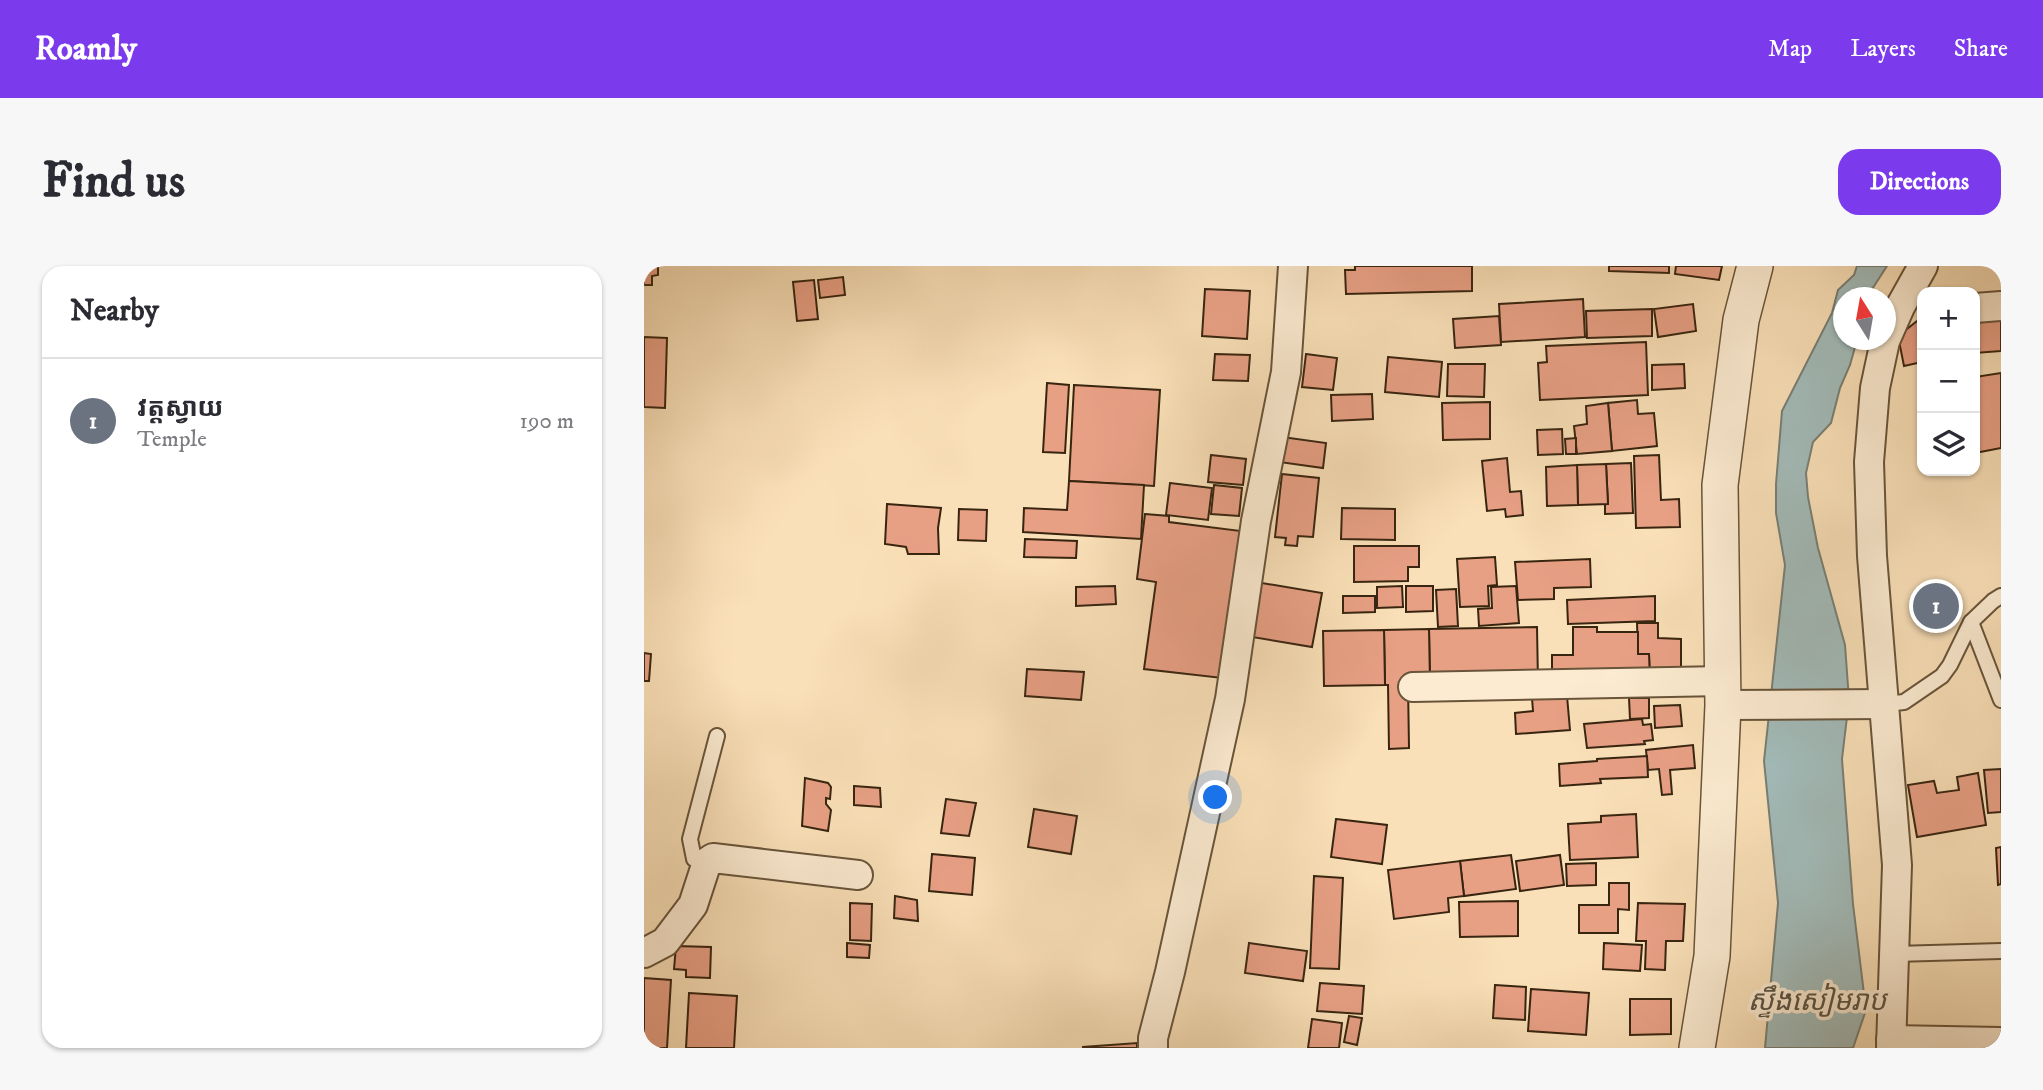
<!DOCTYPE html>
<meta charset="utf-8">
<style>
body{margin:0;font-family:"IM FELL DW Pica","Noto Sans Khmer",serif;background:#f7f7f7;color:#2b2b33}
.controls{position:absolute;right:21px;top:21px;display:grid;overflow:hidden;border-radius:14px;box-shadow:0 2px 5px #0004}
.controls button{width:63px;height:63px;display:grid;place-items:center;padding:0;border:0;border-bottom:2px solid #e1e1e2;background:#fff;color:#2b2b33;font:35px sans-serif}
.compass{position:absolute;left:1189px;top:21px;width:63px;height:63px;border-radius:50%;background:#fff;box-shadow:0 2px 5px #0004;rotate:349deg}
.you{position:absolute;left:572px;top:532px;width:24px;height:24px;margin:-18px;border:5px solid #fff;border-radius:50%;background:#1a73e8;box-shadow:0 0 0 10px #1a73e833}
.badge{display:grid;place-items:center;width:46px;height:46px;border-radius:50%;background:#7c3aed;color:#fff;font-size:23px;font-weight:700}
.pin{position:absolute;translate:-50% -50%;border:4px solid #fff;box-shadow:0 2px 7px #0006}
.list{margin:0;padding:0;list-style:none}
h2{display:flex;justify-content:space-between;align-items:center;height:91px;margin:0;padding:0 28px;font-size:30px}
h2 small{font-size:23px;font-weight:400;color:#7c7c81}
.list li{display:grid;grid-template-columns:46px 1fr auto;gap:21px;align-items:center;box-sizing:border-box;height:126px;padding:0 28px;border-top:2px solid #e1e1e2}
.list b{display:block;font-size:26px;white-space:nowrap}
.list p{margin:0;font-size:23px;white-space:nowrap;color:#7c7c81}
.list em{font-size:23px;font-style:normal;color:#7c7c81}
.icon{flex:none;width:38px;height:38px;fill:none;stroke:currentColor;stroke-width:2;stroke-linecap:round;stroke-linejoin:round}
.map{position:relative;flex:none;width:1357px;height:782px;overflow:hidden;border-radius:21px}
header{display:flex;align-items:center;gap:42px;box-sizing:border-box;height:98px;padding:0 35px;background:#7c3aed;color:#fff}
header strong{font-size:33px}
nav{display:flex;gap:38px;margin-inline-start:auto;font-size:24px}
.intro{display:flex;align-items:center;justify-content:space-between;box-sizing:border-box;height:168px;padding:0 42px}
h1{margin:0;font-size:49px}
.button{padding:18px 32px;border-radius:21px;background:#7c3aed;color:#fff;font-size:24px;font-weight:700}
main{display:flex;gap:42px;padding:0 42px}
aside{flex:1;background:#fff;border-radius:21px;box-shadow:0 2px 5px #0004}
.map>svg:first-child{display:block}
.water{fill:#a2bbb9;stroke:#787f75;stroke-width:2}
.building{fill:#e8a085;stroke:#382510;stroke-width:2}
.lines{fill:none;stroke-linecap:round;stroke-linejoin:round}
.service-casing{stroke:#68543a;stroke-width:18}
.minor-casing{stroke:#68543a;stroke-width:32}
.tertiary-casing{stroke:#68543a;stroke-width:38}
.service{stroke:#fcebd1;stroke-width:14}
.minor{stroke:#fcebd1;stroke-width:28}
.tertiary{stroke:#fcebd1;stroke-width:35}
.labels{text-anchor:middle;stroke-width:7;stroke-linejoin:round;paint-order:stroke}
.water-label{font-size:28px;font-style:italic;fill:#585243;stroke:#fcebd1}
</style>
<header>
<strong>Roamly</strong>
<nav><a>Map</a><a>Layers</a><a>Share</a></nav>
</header>
<div class="intro"><h1>Find us</h1><a class="button">Directions</a></div>
<main>
<aside>
<h2>Nearby<small></small></h2>
<ul class="list">
<li><span class="badge" style="background:#6b7280">1</span><div><b>វត្តស្វាយ</b><p>Temple</p></div><em>190 m</em></li>
</ul>
</aside>
<div class="map">
<svg width="1357" height="782" viewBox="0 0 1357 782">
<rect width="100%" height="100%" fill="#fae0b8"/>
<filter id="stains"><feTurbulence type="fractalNoise" baseFrequency=".00286" numOctaves="4"/><feColorMatrix values="0 0 0 0 .2 0 0 0 0 .09 0 0 0 0 .02 0 0 0 .5 -.17"/></filter>
<radialGradient id="worn" r=".72"><stop offset=".6" stop-color="#630" stop-opacity="0"/><stop offset="1" stop-color="#630" stop-opacity=".3"/></radialGradient>
<path class="water" d="M 1213,0 L 1243,0 L 1223,31 L 1199,32 L 1199,74 L 1213,74 L 1206,99 L 1196,122 L 1187,157 L 1169,176 L 1162,207 L 1164,231 L 1174,282 L 1201,379 L 1205,434 L 1198,493 L 1209,638 L 1222,744 L 1209,782 L 1121,782 L 1134,637 L 1120,495 L 1141,299 L 1132,247 L 1132,218 L 1138,145 L 1188,47 L 1194,24 L 1210,9 Z"/>
<g class="building">
<path d="M 0,0 L 14,0 L 14,9 L 8,10 L 8,19 L 0,19 Z"/>
<path d="M 711,0 L 828,0 L 828,25 L 702,28 L 701,4 L 711,4 Z"/>
<path d="M 965,0 L 1025,0 L 1025,7 L 965,5 Z"/>
<path d="M 1032,0 L 1078,0 L 1075,14 L 1031,8 Z"/>
<path d="M 199,11 L 201,29 L 176,32 L 174,14 Z"/>
<path d="M 170,14 L 174,53 L 153,55 L 149,16 Z"/>
<path d="M 561,23 L 606,25 L 603,73 L 558,70 Z"/>
<path d="M 939,33 L 941,71 L 857,76 L 855,38 Z"/>
<path d="M 1049,38 L 1052,65 L 1014,71 L 1010,43 Z"/>
<path d="M 1008,43 L 1008,70 L 943,72 L 942,45 Z"/>
<path d="M 1357,48 L 1357,85 L 1331,87 L 1331,50 Z"/>
<path d="M 855,50 L 857,79 L 811,82 L 809,53 Z"/>
<path d="M 1277,52 L 1278,96 L 1260,100 L 1254,70 Z"/>
<path d="M 0,71 L 23,72 L 21,142 L 0,141 Z"/>
<path d="M 1002,76 L 1004,129 L 896,134 L 894,97 L 903,96 L 902,80 Z"/>
<path d="M 571,88 L 606,89 L 604,115 L 569,114 Z"/>
<path d="M 662,88 L 693,92 L 689,124 L 658,121 Z"/>
<path d="M 744,91 L 798,96 L 795,131 L 741,126 Z"/>
<path d="M 804,98 L 841,98 L 840,131 L 803,130 Z"/>
<path d="M 1040,98 L 1041,122 L 1008,124 L 1008,99 Z"/>
<path d="M 1357,107 L 1357,182 L 1331,187 L 1331,111 Z"/>
<path d="M 403,117 L 425,119 L 421,187 L 399,186 Z"/>
<path d="M 430,119 L 516,124 L 510,220 L 425,215 Z"/>
<path d="M 728,128 L 729,153 L 688,155 L 687,129 Z"/>
<path d="M 993,134 L 994,148 L 1010,147 L 1013,180 L 968,185 L 964,137 Z"/>
<path d="M 846,136 L 846,173 L 799,174 L 798,137 Z"/>
<path d="M 964,137 L 968,185 L 933,188 L 930,160 L 943,158 L 942,140 Z"/>
<path d="M 918,163 L 919,188 L 894,189 L 893,164 Z"/>
<path d="M 631,170 L 682,177 L 679,202 L 628,195 Z"/>
<path d="M 932,172 L 932,188 L 922,188 L 921,173 Z"/>
<path d="M 567,189 L 602,193 L 599,219 L 564,216 Z"/>
<path d="M 1015,189 L 1017,234 L 1035,233 L 1036,261 L 992,262 L 990,190 Z"/>
<path d="M 863,192 L 866,226 L 877,225 L 879,249 L 862,251 L 861,243 L 843,245 L 838,195 Z"/>
<path d="M 987,197 L 989,247 L 961,248 L 961,238 L 964,238 L 962,198 Z"/>
<path d="M 962,198 L 964,238 L 934,239 L 933,199 Z"/>
<path d="M 933,199 L 934,239 L 903,240 L 902,201 Z"/>
<path d="M 638,208 L 675,212 L 669,271 L 654,270 L 653,280 L 641,279 L 642,272 L 631,271 Z"/>
<path d="M 425,215 L 500,219 L 497,273 L 379,266 L 380,242 L 423,244 Z"/>
<path d="M 526,217 L 568,222 L 564,254 L 522,249 Z"/>
<path d="M 570,219 L 598,222 L 595,250 L 567,248 Z"/>
<path d="M 243,238 L 297,242 L 294,262 L 295,288 L 264,288 L 262,281 L 241,278 Z"/>
<path d="M 698,242 L 751,243 L 751,274 L 697,273 Z"/>
<path d="M 315,243 L 343,244 L 342,275 L 314,274 Z"/>
<path d="M 501,248 L 525,250 L 525,256 L 597,265 L 578,412 L 500,403 L 512,316 L 493,313 Z"/>
<path d="M 381,273 L 433,275 L 432,292 L 380,291 Z"/>
<path d="M 710,280 L 775,280 L 775,301 L 764,301 L 764,315 L 710,316 Z"/>
<path d="M 851,291 L 853,319 L 844,320 L 845,340 L 816,341 L 813,293 Z"/>
<path d="M 946,293 L 947,321 L 910,322 L 910,333 L 874,334 L 871,296 Z"/>
<path d="M 612,316 L 678,327 L 668,381 L 602,370 Z"/>
<path d="M 471,320 L 472,338 L 432,340 L 432,321 Z"/>
<path d="M 758,320 L 759,341 L 733,342 L 733,321 Z"/>
<path d="M 762,320 L 789,320 L 789,345 L 762,346 Z"/>
<path d="M 872,320 L 875,357 L 835,360 L 834,343 L 848,342 L 847,321 Z"/>
<path d="M 812,323 L 814,360 L 794,361 L 792,324 Z"/>
<path d="M 699,330 L 731,330 L 731,346 L 699,347 Z"/>
<path d="M 1011,330 L 1011,355 L 924,358 L 923,334 Z"/>
<path d="M 993,357 L 1014,357 L 1014,372 L 1037,373 L 1037,413 L 1006,415 L 1005,388 L 994,388 Z"/>
<path d="M 893,361 L 894,416 L 786,417 L 785,363 Z"/>
<path d="M 929,361 L 953,361 L 953,366 L 994,366 L 994,388 L 1005,388 L 1006,415 L 908,415 L 908,389 L 929,389 Z"/>
<path d="M 785,363 L 786,417 L 764,418 L 765,482 L 745,483 L 744,419 L 741,419 L 740,364 Z"/>
<path d="M 740,364 L 741,419 L 680,420 L 679,365 Z"/>
<path d="M 0,387 L 7,388 L 5,415 L 0,415 Z"/>
<path d="M 383,403 L 440,406 L 437,434 L 381,430 Z"/>
<path d="M 923,430 L 926,464 L 872,468 L 871,447 L 889,445 L 888,432 Z"/>
<path d="M 985,432 L 1005,432 L 1005,452 L 986,453 Z"/>
<path d="M 1036,439 L 1038,460 L 1011,462 L 1010,440 Z"/>
<path d="M 998,453 L 999,459 L 1007,458 L 1009,474 L 1000,475 L 1001,478 L 943,482 L 940,458 Z"/>
<path d="M 1049,479 L 1051,502 L 1026,504 L 1028,528 L 1018,529 L 1015,503 L 1004,504 L 1002,484 Z"/>
<path d="M 1003,490 L 1004,511 L 956,513 L 957,517 L 916,520 L 915,498 L 953,495 L 953,493 Z"/>
<path d="M 1357,503 L 1357,546 L 1344,547 L 1340,504 Z"/>
<path d="M 1334,507 L 1342,559 L 1273,571 L 1264,519 L 1290,515 L 1293,527 L 1315,524 L 1313,511 Z"/>
<path d="M 161,512 L 184,517 L 187,521 L 186,533 L 182,532 L 182,538 L 187,544 L 184,565 L 158,560 Z"/>
<path d="M 210,520 L 236,522 L 237,541 L 210,539 Z"/>
<path d="M 302,533 L 332,537 L 325,570 L 297,567 Z"/>
<path d="M 390,543 L 433,550 L 427,588 L 384,581 Z"/>
<path d="M 992,548 L 994,591 L 926,594 L 924,558 L 957,556 L 957,550 Z"/>
<path d="M 692,553 L 743,559 L 738,598 L 687,591 Z"/>
<path d="M 1357,581 L 1357,618 L 1354,619 L 1352,582 Z"/>
<path d="M 288,588 L 331,592 L 328,629 L 285,625 Z"/>
<path d="M 867,589 L 872,623 L 820,630 L 816,595 Z"/>
<path d="M 916,589 L 920,619 L 876,625 L 872,595 Z"/>
<path d="M 816,595 L 820,630 L 804,632 L 805,646 L 750,653 L 744,604 Z"/>
<path d="M 952,597 L 952,619 L 923,620 L 922,598 Z"/>
<path d="M 670,610 L 699,612 L 695,703 L 666,702 Z"/>
<path d="M 965,617 L 985,617 L 985,644 L 974,643 L 974,667 L 935,667 L 935,639 L 965,639 Z"/>
<path d="M 251,630 L 273,634 L 274,655 L 250,652 Z"/>
<path d="M 874,635 L 874,670 L 816,671 L 815,636 Z"/>
<path d="M 206,637 L 228,638 L 227,675 L 206,674 Z"/>
<path d="M 994,637 L 1041,638 L 1039,675 L 1022,675 L 1021,704 L 1001,703 L 1002,675 L 992,675 Z"/>
<path d="M 203,677 L 226,679 L 225,692 L 203,691 Z"/>
<path d="M 605,677 L 663,685 L 659,715 L 601,707 Z"/>
<path d="M 960,677 L 998,679 L 996,705 L 959,703 Z"/>
<path d="M 32,680 L 67,681 L 66,712 L 42,711 L 42,704 L 30,703 Z"/>
<path d="M 0,712 L 27,714 L 23,782 L 0,782 Z"/>
<path d="M 676,717 L 720,720 L 718,748 L 673,745 Z"/>
<path d="M 851,719 L 882,721 L 881,754 L 849,752 Z"/>
<path d="M 887,723 L 945,727 L 942,769 L 884,765 Z"/>
<path d="M 45,727 L 93,730 L 90,782 L 42,782 Z"/>
<path d="M 986,733 L 1027,733 L 1027,768 L 986,769 Z"/>
<path d="M 705,750 L 718,752 L 713,779 L 700,776 Z"/>
<path d="M 668,753 L 698,757 L 695,782 L 664,782 Z"/>
<path d="M 493,777 L 493,782 L 439,782 L 439,781 Z"/>
</g>
<g class="lines">
<defs>
<g id="service">
<path d="M 1327,356 L 1357,434"/>
<path d="M 1241,438 L 1260,436 L 1298,410 L 1306,399 L 1327,356 L 1349,335 L 1357,330"/>
<path d="M 63,596 L 50,593 L 46,573 L 73,470"/>
<path d="M 1251,688 L 1357,685"/>
</g>
<g id="minor">
<path d="M 1331,42 L 1357,40"/>
<path d="M 769,421 L 1079,415"/>
<path d="M 1079,439 L 1241,438"/>
<path d="M 0,687 L 21,676 L 49,639 L 63,596 L 69,592 L 214,609"/>
<path d="M 1247,774 L 1357,776"/>
<path d="M 509,782 L 509,772 L 526,706 L 586,433 L 612,255 L 642,106 L 649,0"/>
<path d="M 1247,782 L 1253,599 L 1228,290 L 1225,196 L 1231,122 L 1241,75 L 1256,41 L 1279,0"/>
</g>
<path id="tertiary" d="M 1053,782 L 1068,690 L 1079,439 L 1076,219 L 1097,54 L 1111,0"/>
</defs>
<use href="#service" class="service-casing"/>
<use href="#minor" class="minor-casing"/>
<use href="#tertiary" class="tertiary-casing"/>
<use href="#service" class="service"/>
<use href="#minor" class="minor"/>
<use href="#tertiary" class="tertiary"/>
</g>
<g class="labels">
<g class="water-label">
<text x="1173" y="744">ស្ទឹងសៀមរាប</text>
</g>
</g>
<rect width="100%" height="100%" filter="url(#stains)"/>
<rect width="100%" height="100%" fill="url(#worn)"/>
</svg>
<div class="controls">
<button>+</button>
<button>−</button>
<button><svg class="icon" aria-label="layers" viewBox="0 0 24 24"><path d="M12 4l9 5-9 5-9-5zM3 14l9 5 9-5"/></svg></button>
</div>
<svg class="compass" viewBox="-18 -18 36 36"><path d="M0-13l5 13h-10z" fill="#e53935"/><path d="M0 13l5-13h-10z" fill="#7c7c81"/></svg>
<div class="you"></div>
<div class="pin badge" style="left:1292px;top:340px;background:#6b7280">1</div>
</div>
</main>
